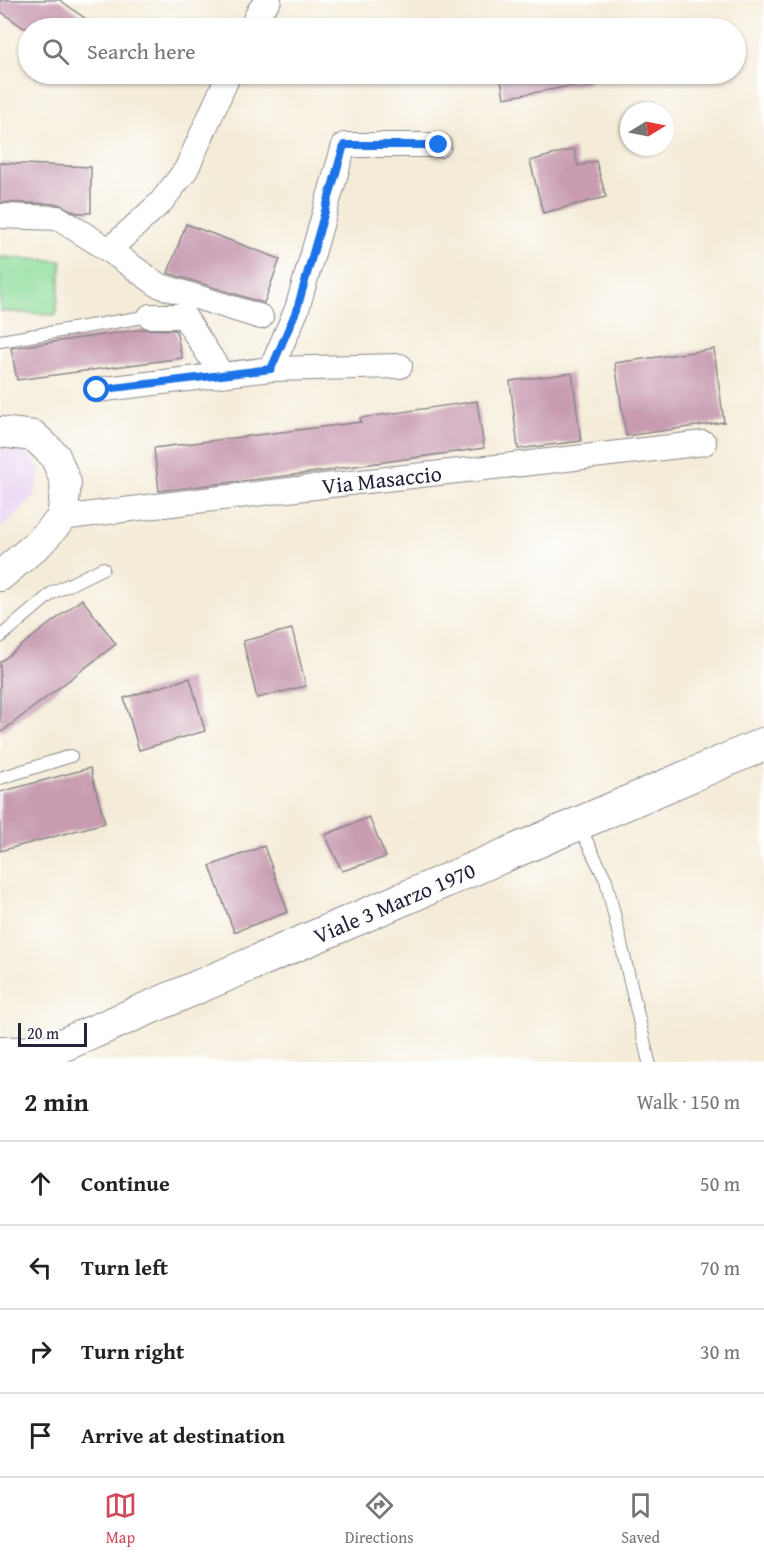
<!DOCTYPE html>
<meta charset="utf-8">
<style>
body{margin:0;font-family:"Gentium Book Plus",serif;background:#f6f6f6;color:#222}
.compass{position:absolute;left:620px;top:102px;width:54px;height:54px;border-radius:50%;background:#fff;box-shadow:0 2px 4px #0004;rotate:80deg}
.scale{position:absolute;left:18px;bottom:15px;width:69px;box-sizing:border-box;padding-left:6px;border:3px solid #22223b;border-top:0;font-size:16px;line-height:21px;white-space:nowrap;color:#22223b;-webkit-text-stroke:4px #fff;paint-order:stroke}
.stop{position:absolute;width:18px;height:18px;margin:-14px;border:4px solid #1a73e8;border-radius:50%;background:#fff}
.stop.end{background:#1a73e8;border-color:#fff;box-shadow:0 2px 6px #0008}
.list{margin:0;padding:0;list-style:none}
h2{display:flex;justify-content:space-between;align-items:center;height:78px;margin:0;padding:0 24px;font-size:26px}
h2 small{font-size:20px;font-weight:400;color:#767676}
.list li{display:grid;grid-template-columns:39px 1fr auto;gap:18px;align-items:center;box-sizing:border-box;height:84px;padding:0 24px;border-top:2px solid #e0e0e0}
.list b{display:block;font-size:22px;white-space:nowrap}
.list em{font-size:20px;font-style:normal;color:#767676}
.icon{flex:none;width:33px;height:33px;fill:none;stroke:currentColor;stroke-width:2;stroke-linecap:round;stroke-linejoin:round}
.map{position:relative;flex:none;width:764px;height:1062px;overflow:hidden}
.search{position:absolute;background:#fff;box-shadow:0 2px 4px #0004;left:18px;right:18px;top:18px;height:66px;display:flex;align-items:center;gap:15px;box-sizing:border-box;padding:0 21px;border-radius:33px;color:#767676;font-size:22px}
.sheet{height:414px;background:#fff}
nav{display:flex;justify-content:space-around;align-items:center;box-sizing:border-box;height:84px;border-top:2px solid #e0e0e0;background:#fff;font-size:16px;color:#767676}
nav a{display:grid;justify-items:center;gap:3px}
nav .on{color:#d1495b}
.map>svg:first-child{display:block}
.built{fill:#e7d2f0}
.green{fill:#8fdd9b;stroke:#58806b;stroke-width:1.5}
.building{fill:#c89bb1}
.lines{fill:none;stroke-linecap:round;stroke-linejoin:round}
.service-casing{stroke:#8b878a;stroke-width:14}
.minor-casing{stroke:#8b878a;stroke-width:26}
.tertiary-casing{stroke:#8b878a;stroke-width:32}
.primary-casing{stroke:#8b878a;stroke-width:35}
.service{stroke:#fff;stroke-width:12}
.minor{stroke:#fff;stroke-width:24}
.tertiary{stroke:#fff;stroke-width:30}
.primary{stroke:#fff;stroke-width:33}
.route{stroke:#1a73e8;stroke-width:8}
.labels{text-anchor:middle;stroke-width:6;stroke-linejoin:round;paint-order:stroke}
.street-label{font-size:22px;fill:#22223b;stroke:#fff}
</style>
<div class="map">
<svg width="764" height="1062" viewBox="0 0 764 1062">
<rect width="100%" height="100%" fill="#fff"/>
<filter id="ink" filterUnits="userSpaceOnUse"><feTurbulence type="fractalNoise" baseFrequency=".0167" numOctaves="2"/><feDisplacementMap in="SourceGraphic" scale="12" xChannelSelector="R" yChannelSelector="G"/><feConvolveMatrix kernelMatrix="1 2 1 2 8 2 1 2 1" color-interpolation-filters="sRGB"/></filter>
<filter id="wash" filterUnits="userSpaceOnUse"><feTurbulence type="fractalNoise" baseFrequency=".008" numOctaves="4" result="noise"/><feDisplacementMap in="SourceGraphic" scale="24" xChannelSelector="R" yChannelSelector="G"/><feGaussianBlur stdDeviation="1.35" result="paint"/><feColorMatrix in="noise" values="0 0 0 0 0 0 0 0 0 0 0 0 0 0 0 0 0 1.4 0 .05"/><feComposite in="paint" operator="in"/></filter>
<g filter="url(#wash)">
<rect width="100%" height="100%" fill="#f4ecd8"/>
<path class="built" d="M 11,449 L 29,453 L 40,471 L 34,496 L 0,530 L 0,450 Z"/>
<path class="green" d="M 0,257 L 62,261 L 56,315 L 0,311 Z"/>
<g id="blocks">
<g class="building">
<path d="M 0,0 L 60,0 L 98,28 L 24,28 L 0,11 Z"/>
<path d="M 500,74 L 588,74 L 589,83 L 504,98 Z"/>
<path d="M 574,149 L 578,166 L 596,161 L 606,197 L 543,213 L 530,161 Z"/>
<path d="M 0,163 L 91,167 L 91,213 L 77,213 L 58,204 L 0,202 Z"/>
<path d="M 186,224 L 280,259 L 264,303 L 168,273 Z"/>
<path d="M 144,329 L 176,330 L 182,358 L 17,380 L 11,348 Z"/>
<path d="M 714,349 L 724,422 L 626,436 L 615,363 Z"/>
<path d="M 572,373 L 581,441 L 518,449 L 510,381 Z"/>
<path d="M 477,401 L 484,448 L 334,469 L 334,470 L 159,491 L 154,448 L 361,422 L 360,418 Z"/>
<path d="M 82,599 L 116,644 L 0,733 L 0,662 Z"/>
<path d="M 292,629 L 306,686 L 257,698 L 243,641 Z"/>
<path d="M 190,678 L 205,731 L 139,750 L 124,698 Z"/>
<path d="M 90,768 L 105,823 L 0,851 L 0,792 Z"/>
<path d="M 369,817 L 386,857 L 342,871 L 325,835 Z"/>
<path d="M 264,846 L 288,912 L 234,932 L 210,866 Z"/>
</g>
</g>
</g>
<g filter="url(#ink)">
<use href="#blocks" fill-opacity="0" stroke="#8b878a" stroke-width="1.5"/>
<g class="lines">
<defs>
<g id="service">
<path d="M 0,341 L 150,316"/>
<path d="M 0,637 L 52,593 L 103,568"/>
<path d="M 0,778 L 71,756"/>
<path d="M 579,826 L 606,880 L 649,1062"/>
</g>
<g id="minor">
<path d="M 251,28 L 259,11 L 269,0"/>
<path d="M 0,216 L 58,218 L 109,250 L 158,285 L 261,317"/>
<path d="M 109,250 L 161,202 L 186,170 L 229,74"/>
<path d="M 150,316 L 184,316 L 222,375"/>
<path d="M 271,369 L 297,309 L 344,145 L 439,145"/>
<path d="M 97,390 L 271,369 L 400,366"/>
<path id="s1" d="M 62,518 C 275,489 490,469 704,443"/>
</g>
<g id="tertiary">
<path d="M 0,432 L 34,436 L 55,456 L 66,483 L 62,518 L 39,543 L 0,576"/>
<path d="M 0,1052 L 51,1051"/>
</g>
<g id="primary">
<path id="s2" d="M 23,1062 L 764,744"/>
</g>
</defs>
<use href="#service" class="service-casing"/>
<use href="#minor" class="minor-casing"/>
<use href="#tertiary" class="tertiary-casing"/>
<use href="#primary" class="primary-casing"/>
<use href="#service" class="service"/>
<use href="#minor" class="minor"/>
<use href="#tertiary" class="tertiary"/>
<use href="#primary" class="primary"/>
</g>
</g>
<g class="lines" filter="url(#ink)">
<path class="route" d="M 97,390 L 271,369 L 297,309 L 344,145 L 439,145"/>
</g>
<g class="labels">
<g class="street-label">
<text dy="8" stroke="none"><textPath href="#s1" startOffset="322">Via Masaccio</textPath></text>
<text dy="8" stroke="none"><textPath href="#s2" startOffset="404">Viale 3 Marzo 1970</textPath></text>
</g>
</g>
</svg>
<svg class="compass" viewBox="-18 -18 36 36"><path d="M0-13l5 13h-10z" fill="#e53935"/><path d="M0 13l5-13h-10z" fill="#767676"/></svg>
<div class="scale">20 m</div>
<div class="stop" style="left:97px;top:390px"></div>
<div class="stop end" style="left:439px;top:145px"></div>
<div class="search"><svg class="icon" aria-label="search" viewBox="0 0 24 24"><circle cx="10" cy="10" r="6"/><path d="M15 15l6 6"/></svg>Search here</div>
</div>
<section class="sheet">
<h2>2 min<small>Walk · 150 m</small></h2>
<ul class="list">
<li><svg class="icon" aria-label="ahead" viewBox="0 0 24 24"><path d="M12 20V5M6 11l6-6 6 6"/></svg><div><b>Continue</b></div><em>50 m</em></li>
<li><svg class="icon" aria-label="left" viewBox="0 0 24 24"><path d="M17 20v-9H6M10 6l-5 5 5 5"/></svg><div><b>Turn left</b></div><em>70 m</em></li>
<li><svg class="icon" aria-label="right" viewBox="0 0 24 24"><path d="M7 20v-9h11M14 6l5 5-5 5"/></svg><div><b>Turn right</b></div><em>30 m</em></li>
<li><svg class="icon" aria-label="arrive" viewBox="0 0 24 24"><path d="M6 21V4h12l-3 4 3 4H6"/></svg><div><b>Arrive at destination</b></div></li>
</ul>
</section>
<nav>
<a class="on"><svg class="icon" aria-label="map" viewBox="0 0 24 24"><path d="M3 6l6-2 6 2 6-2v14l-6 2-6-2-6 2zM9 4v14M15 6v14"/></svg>Map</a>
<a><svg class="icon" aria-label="directions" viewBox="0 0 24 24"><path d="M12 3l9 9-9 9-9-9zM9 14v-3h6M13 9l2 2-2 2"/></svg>Directions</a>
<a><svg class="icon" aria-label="saved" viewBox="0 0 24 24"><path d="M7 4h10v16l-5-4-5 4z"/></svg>Saved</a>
</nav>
